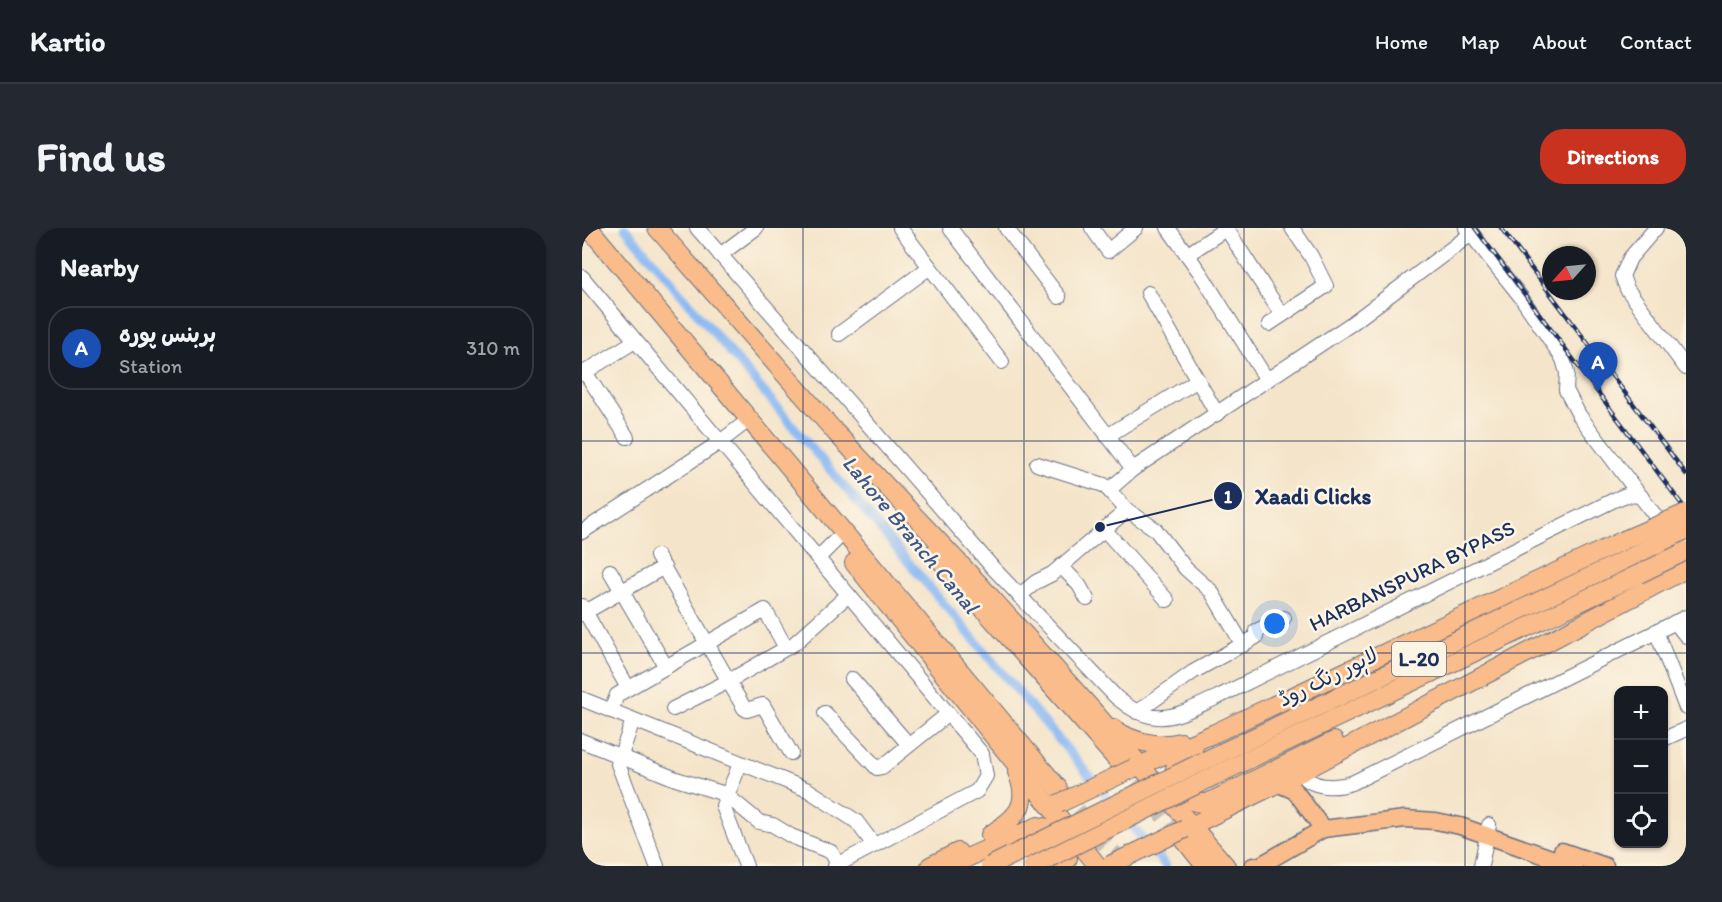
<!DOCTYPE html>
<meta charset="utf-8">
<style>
body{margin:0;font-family:Itim,"Playpen Sans Arabic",sans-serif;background:#242831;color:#f1f3f6}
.controls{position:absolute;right:18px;bottom:18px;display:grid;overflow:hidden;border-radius:12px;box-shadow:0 2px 4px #0004}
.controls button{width:54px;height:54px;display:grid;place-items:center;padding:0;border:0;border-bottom:2px solid #363941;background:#171b24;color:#f1f3f6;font:30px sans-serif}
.compass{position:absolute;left:960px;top:18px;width:54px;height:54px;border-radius:50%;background:#171b24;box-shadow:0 2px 4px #0004;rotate:243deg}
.you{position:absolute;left:693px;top:396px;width:21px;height:21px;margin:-15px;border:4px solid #fff;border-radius:50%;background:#1a73e8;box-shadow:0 0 0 9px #1a73e833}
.badge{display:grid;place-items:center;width:39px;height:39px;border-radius:50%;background:#c8321e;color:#fff;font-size:20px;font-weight:700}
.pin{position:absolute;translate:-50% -50px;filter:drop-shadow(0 2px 3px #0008)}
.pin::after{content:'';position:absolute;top:32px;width:21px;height:18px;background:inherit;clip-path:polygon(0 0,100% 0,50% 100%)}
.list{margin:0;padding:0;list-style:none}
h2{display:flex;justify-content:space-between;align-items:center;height:78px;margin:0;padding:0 24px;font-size:26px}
h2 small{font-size:20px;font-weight:400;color:#9ea1a6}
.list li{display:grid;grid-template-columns:39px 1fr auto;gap:18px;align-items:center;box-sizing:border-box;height:84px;margin:0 12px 12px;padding:0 12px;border:2px solid #363941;border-radius:24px}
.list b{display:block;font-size:22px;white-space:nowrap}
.list p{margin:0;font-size:20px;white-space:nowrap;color:#9ea1a6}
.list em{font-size:20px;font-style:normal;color:#9ea1a6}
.icon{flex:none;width:33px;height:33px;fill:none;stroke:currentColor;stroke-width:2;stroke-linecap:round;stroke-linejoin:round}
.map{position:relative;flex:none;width:1104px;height:638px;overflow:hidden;border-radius:24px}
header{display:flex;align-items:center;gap:36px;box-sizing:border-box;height:84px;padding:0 30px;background:#171b24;border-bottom:2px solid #363941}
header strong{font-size:28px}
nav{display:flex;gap:33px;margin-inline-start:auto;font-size:21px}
.intro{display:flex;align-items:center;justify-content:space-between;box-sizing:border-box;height:144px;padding:0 36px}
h1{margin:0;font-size:42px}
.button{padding:15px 27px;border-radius:24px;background:#c8321e;color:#fff;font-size:21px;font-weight:700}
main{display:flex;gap:36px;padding:0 36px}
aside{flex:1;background:#171b24;border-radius:24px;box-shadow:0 2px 4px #0004}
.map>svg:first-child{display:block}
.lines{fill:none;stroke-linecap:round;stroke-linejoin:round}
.canal{stroke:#88b8f4;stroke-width:9}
.highway-tunnel{stroke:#c9c0b4;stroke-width:18;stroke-dasharray:18 9;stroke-linecap:butt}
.minor-casing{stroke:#676e83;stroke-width:16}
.major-casing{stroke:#676e83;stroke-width:19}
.highway-casing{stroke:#676e83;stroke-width:20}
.minor{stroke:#fff;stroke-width:14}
.major{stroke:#f9bc8a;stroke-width:16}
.highway{stroke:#f9bc8a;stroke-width:18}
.rail-casing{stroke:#1b2f5e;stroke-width:4.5}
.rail{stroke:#fcf5e5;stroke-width:2;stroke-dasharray:7;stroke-linecap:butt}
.highway-bridge-casing{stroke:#676e83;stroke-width:20;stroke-linecap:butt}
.highway-bridge{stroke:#f9bc8a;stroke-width:18}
.grid{fill:none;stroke:#1b2f5e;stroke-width:1.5;stroke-opacity:0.55}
.labels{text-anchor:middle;stroke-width:5;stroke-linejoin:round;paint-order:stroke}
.shield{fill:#fcf5e5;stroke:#5e6a86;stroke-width:1.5}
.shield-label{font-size:20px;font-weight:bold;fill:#1b2f5e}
.street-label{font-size:21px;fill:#1b2f5e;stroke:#fcf5e5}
.water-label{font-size:22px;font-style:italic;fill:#3c588b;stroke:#fcf5e5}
.leader{fill:none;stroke:#1b2f5e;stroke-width:2}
.callout-dot{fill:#1b2f5e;stroke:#fcf5e5;stroke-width:2}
.mark-label{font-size:18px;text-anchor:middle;font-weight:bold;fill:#fff}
.callout-label{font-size:22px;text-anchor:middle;font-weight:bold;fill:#1b2f5e;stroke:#fcf5e5;stroke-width:5;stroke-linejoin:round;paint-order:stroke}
</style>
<header>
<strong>Kartio</strong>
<nav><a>Home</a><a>Map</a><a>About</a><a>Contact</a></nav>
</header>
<div class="intro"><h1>Find us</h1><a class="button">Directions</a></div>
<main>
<aside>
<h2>Nearby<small></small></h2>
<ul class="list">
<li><span class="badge" style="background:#1a4fb4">A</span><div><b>ہربنس پورہ</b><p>Station</p></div><em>310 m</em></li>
</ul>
</aside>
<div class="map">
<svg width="1104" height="638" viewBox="0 0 1104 638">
<rect width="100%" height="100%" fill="#fcf5e5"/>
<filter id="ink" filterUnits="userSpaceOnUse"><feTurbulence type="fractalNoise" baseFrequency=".0167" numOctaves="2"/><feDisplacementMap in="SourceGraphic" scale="12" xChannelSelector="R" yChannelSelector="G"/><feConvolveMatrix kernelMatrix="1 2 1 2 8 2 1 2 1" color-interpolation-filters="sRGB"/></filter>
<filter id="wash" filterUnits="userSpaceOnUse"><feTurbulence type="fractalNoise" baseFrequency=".008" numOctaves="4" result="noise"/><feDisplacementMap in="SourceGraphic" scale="24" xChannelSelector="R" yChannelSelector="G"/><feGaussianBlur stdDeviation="1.35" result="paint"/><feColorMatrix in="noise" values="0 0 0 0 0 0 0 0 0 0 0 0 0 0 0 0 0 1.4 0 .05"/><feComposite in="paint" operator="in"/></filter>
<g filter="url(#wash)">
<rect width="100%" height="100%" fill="#f4e4c9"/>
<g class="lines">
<g class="canal">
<path d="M 43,0 L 534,579"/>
<path d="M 543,590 L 584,638"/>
</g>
</g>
</g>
<g filter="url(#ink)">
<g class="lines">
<g class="highway-tunnel">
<path d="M 536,533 L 603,613"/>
<path d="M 477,562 L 542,638"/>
</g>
<defs>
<g id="minor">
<path d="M 115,0 L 411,340 L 534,469 C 574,503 593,488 636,469 L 1032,272 L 1044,267 L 1059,268"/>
<path d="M 318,0 L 420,134"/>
<path d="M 368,0 L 551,241 L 769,96 L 889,6"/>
<path d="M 424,0 L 477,69"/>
<path d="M 510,0 L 526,23 L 554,0"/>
<path d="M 586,0 L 619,46 L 685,152"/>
<path d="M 644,0 L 700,87"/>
<path d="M 884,0 L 939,69 L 981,131 L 985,145 L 984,162 L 997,187 L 1084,302"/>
<path d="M 1074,0 L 1048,30 L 1040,48 L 1045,61 L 1104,140"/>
<path d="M 606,26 L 645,0"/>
<path d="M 138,27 L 174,0"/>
<path d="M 0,49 L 400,526 L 404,548 L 395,563 L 253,638"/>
<path d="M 566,65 L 635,186"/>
<path d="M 687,96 L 744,58 L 729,28 L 710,0"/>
<path d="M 257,106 L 348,39"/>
<path d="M 3,144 L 45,209"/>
<path d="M 0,146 L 53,113"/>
<path d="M 525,208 L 616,152"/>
<path d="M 455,236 L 522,257 L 545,282"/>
<path d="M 528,261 L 551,241"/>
<path d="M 522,301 L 585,372"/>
<path d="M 0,304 L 138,214 L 168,191"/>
<path d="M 75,328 L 162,480 L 165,482 L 181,477 L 209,525"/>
<path d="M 236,330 L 254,312"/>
<path d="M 479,338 L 497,357 L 505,371"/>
<path d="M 28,343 L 84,439"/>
<path d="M 437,368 L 454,354 L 470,346 L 545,282 L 573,301 L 604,341 L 629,363 L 661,417"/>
<path d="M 0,378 L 46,460"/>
<path d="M 0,386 L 82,339"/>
<path d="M 1093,394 L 1104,408"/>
<path d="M 1074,403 L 1104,480"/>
<path d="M 270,451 L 327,517"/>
<path d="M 0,471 L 226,562 L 274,593 L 292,617"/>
<path d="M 91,481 L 147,453 L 213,415 L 266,367"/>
<path d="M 29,483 L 35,467 L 183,382 L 204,420"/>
<path d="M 555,484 L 611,444 L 674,409 L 674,403 L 702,390"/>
<path d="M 243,485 L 295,540 L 300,539 L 366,486"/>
<path d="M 51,492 L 36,536 L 75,638"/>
<path d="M 1082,511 L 1104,501"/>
<path d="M 0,513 L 94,551 L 143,566 L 177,594 L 191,597 L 209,608 L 249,624 L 256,636"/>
<path d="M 158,536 L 141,578 L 164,638"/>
<path d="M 719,544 C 728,561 754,560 770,555 L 1104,389"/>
<path d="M 899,638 L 907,597"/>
</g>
<g id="major">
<path d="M 697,556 L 713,563 L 741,601"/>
<path d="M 980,623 L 1023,638"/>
<path d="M 671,638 L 677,638 L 741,601 L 823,591 L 854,593 L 878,598 L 992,638"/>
</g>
<g id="highway">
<path d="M 7,0 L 476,560"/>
<path d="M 75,0 L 254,205 L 397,356 L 515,487 L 644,638"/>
<path d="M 352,325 L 536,533"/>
<path d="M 272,335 L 516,638"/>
<path d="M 531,500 C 549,514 577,520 599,514"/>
<path d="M 612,519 L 594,535 C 588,558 601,576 625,575 L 752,513"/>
<path d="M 622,533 L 1051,328"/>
<path d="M 552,540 L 633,505 L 1042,312"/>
<path d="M 632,548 L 1057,346"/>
<path d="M 603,601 L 719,544 L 1104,341"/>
<path d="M 408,607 C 435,588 449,578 435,544"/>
<path d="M 603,613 L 623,638"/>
<path d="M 348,638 L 376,624"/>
<path d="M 367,638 L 456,598 L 472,601 L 484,614 L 486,630 L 482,638"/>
</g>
</defs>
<use href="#minor" class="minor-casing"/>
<use href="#major" class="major-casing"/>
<use href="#highway" class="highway-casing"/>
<use href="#minor" class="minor"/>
<use href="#major" class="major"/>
<use href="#highway" class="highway"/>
<defs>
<g id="rail">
<path d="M 893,0 L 1104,282"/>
<path d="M 919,0 L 1104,246"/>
</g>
</defs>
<use href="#rail" class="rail-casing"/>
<use href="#rail" class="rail"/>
<defs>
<g id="highway-bridge">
<path d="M 1042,312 L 1104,285"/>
<path d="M 1051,328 L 1104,302"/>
<path d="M 1057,346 L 1104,323"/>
<path d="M 476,576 L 552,540"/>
<path d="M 528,637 L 603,601"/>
<path d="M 408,638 L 622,533"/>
<path d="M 451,638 L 632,548"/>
</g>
</defs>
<use href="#highway-bridge" class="highway-bridge-casing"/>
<use href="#highway-bridge" class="highway-bridge"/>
</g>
</g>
<path class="grid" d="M 221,0 L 221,638M 442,0 L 442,638M 662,0 L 662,638M 883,0 L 883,638M 0,213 L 1104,213M 0,425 L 1104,425"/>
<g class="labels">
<rect class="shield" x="810" y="414" width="54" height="34" rx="4.5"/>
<g class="shield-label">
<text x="837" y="438">L-20</text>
</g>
<g class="street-label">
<text transform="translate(830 348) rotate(-26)" y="7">HARBANSPURA BYPASS</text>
<text transform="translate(746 449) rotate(-26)" y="7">لاہور رنگ روڈ</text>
</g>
<g class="water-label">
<text transform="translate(329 306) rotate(50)" y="8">Lahore Branch Canal</text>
</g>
</g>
<path class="leader" d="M518 299L646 268"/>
<g class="callout-dot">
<circle cx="518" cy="299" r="6"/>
<circle cx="646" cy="268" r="15"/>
</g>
<g class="mark-label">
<text x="646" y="275">1</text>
</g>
<g class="callout-label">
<text x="731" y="276">Xaadi Clicks</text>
</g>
</svg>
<div class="controls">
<button>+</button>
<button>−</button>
<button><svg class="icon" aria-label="locate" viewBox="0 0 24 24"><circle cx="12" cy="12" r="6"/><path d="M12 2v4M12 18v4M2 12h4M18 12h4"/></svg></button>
</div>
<svg class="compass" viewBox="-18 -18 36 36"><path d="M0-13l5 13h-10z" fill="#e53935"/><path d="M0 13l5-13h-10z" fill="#9ea1a6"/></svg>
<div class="you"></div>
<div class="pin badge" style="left:1016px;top:164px;background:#1a4fb4">A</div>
</div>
</main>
